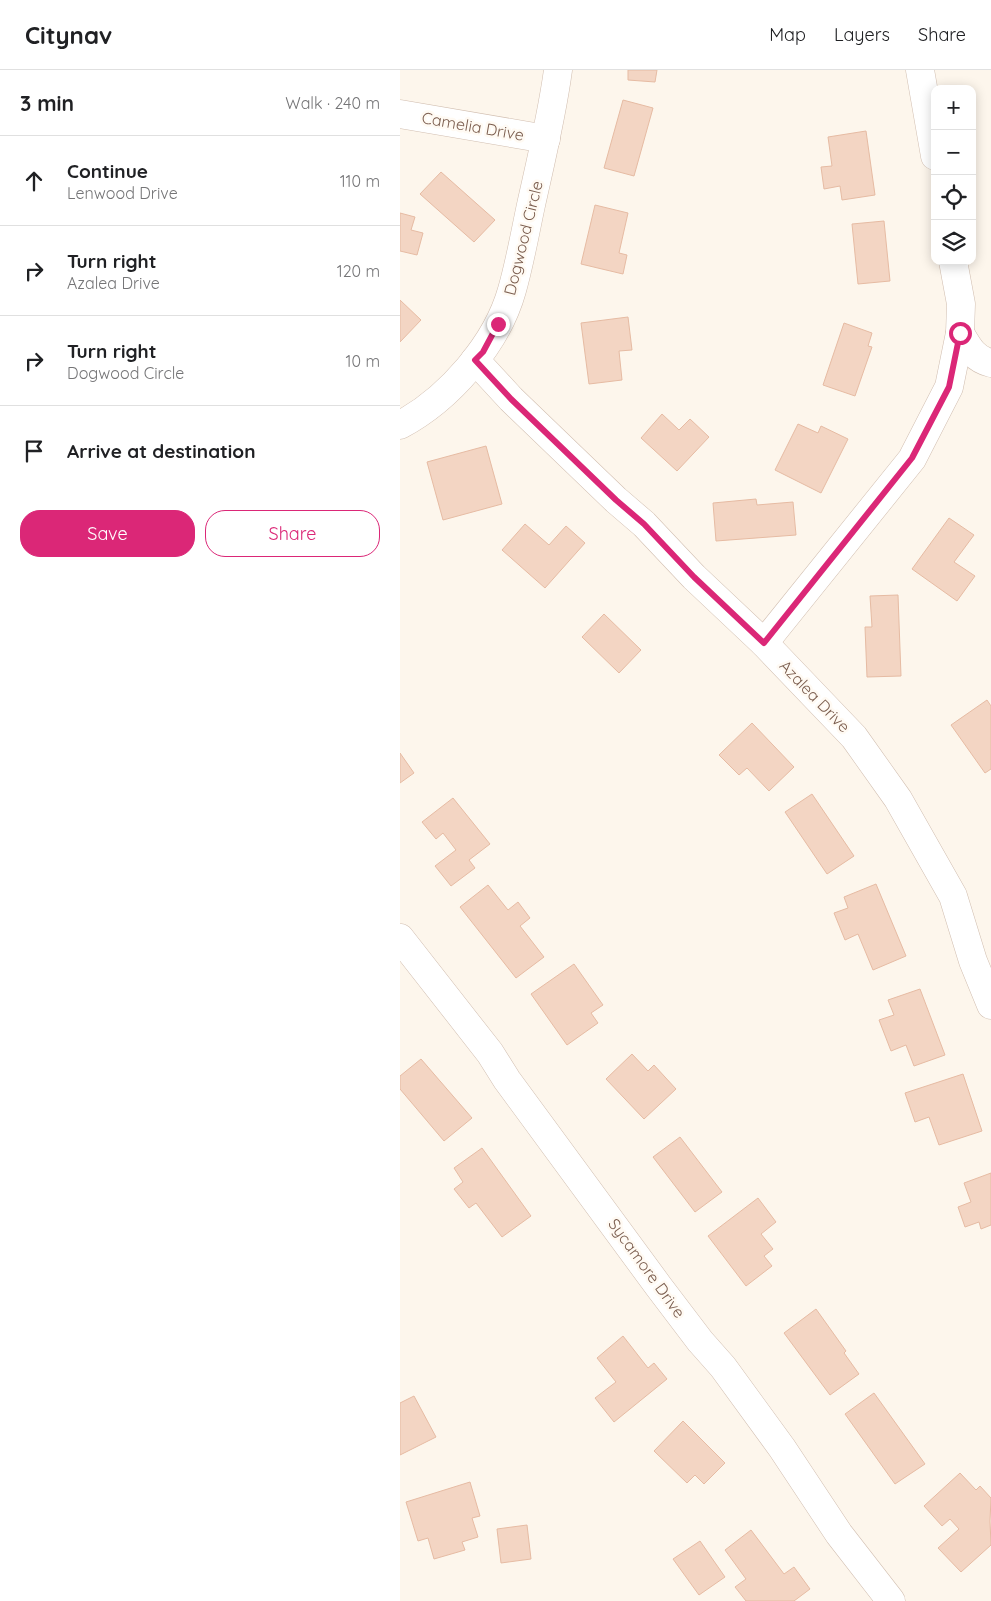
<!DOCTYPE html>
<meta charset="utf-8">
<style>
body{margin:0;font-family:Quicksand,sans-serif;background:#f6f6f6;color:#202124}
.controls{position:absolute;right:15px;top:15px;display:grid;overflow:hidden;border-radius:10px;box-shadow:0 2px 12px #0003}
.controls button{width:45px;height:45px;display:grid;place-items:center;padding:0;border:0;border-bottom:1px solid #e0e0e0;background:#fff;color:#202124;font:25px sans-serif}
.stop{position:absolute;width:15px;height:15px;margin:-11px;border:4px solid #db2777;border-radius:50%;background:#fff}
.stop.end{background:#db2777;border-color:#fff;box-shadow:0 1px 5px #0008}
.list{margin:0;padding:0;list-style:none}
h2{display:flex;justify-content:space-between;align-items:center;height:65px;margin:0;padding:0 20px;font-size:21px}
h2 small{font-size:16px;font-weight:400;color:#757577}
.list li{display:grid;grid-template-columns:32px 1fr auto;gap:15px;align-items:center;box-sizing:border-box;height:90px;padding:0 20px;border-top:1px solid #e0e0e0}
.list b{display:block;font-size:19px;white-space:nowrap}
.list p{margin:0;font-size:16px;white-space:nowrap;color:#757577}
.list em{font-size:16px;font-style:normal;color:#757577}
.actions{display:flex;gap:10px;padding:15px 20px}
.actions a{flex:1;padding:11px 0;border:1px solid #db2777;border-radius:20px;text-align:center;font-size:18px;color:#db2777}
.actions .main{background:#db2777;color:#fff}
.icon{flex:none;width:28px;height:28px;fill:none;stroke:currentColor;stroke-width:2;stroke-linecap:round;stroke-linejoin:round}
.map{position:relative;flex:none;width:591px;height:1531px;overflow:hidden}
header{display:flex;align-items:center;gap:30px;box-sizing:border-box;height:70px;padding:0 25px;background:#fff;border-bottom:1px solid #e0e0e0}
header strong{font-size:24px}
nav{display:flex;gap:28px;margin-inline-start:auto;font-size:18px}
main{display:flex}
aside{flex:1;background:#fff}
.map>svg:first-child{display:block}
.building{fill:#f3d5c3;stroke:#e6bba3}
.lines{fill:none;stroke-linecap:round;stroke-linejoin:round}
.minor-casing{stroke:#d1beb0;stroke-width:29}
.minor{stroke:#fff;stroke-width:28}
.route{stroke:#db2777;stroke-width:6}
.labels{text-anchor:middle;stroke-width:5;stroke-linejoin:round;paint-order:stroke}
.street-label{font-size:16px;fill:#7a5c4d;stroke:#fffaf3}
</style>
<header>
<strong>Citynav</strong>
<nav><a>Map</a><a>Layers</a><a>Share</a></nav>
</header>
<main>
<aside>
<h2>3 min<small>Walk · 240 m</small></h2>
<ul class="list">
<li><svg class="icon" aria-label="ahead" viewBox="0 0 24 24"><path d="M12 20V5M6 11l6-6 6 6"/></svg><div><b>Continue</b><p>Lenwood Drive</p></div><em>110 m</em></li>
<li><svg class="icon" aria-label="right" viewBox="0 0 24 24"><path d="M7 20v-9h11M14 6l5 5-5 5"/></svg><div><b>Turn right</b><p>Azalea Drive</p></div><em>120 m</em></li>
<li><svg class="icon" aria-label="right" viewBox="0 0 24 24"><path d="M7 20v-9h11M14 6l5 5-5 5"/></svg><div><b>Turn right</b><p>Dogwood Circle</p></div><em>10 m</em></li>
<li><svg class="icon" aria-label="arrive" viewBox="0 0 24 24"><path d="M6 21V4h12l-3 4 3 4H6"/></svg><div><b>Arrive at destination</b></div></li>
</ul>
<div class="actions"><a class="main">Save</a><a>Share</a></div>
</aside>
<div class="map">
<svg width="591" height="1531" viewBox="0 0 591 1531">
<rect width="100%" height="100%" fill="#fdf6ec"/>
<g class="building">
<path d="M 228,0 L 257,0 L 255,12 L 228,10 Z"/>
<path d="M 223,30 L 253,38 L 234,106 L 204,98 Z"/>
<path d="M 466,61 L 475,125 L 442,130 L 440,116 L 424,119 L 421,97 L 432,96 L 428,67 Z"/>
<path d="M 41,102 L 95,150 L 74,172 L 20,124 Z"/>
<path d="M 195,135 L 228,143 L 219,183 L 227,185 L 223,204 L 181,194 Z"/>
<path d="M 0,143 L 15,147 L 11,160 L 23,163 L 17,185 L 0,181 Z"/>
<path d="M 484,151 L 490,211 L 458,214 L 452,154 Z"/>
<path d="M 0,230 L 21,250 L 0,272 Z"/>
<path d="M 228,247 L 232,280 L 219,281 L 222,310 L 189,314 L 181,253 Z"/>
<path d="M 444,253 L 472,263 L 468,276 L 472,277 L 455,326 L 423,315 Z"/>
<path d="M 262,344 L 279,360 L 290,349 L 309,367 L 277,401 L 241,368 Z"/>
<path d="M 398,354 L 418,363 L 421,356 L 448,369 L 421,423 L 375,400 Z"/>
<path d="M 86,376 L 102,434 L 43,450 L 27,392 Z"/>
<path d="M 356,429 L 357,435 L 393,432 L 396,465 L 316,471 L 313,433 Z"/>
<path d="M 549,448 L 574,465 L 554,492 L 575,506 L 557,531 L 512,499 Z"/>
<path d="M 125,454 L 149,475 L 166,456 L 185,473 L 145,518 L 102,480 Z"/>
<path d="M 498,525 L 501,606 L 467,607 L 465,557 L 472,557 L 470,526 Z"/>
<path d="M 204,544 L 241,580 L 219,603 L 182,567 Z"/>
<path d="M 587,630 L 591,636 L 591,699 L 585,703 L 551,655 Z"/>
<path d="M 352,653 L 394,697 L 369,721 L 347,698 L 339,705 L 319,685 Z"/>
<path d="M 0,683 L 14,703 L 0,713 Z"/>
<path d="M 412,724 L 454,786 L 427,804 L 385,742 Z"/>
<path d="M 53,728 L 90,774 L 69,790 L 75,798 L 51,816 L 35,796 L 56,780 L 43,763 L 36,769 L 22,752 Z"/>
<path d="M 476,814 L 506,886 L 473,900 L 458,864 L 445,870 L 434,843 L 448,838 L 444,827 Z"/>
<path d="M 88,815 L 108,840 L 118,832 L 130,848 L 120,856 L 144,887 L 116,908 L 60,837 Z"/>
<path d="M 174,894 L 203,935 L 191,943 L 198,953 L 167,975 L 131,924 Z"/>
<path d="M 520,919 L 545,985 L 514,996 L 506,975 L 491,981 L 479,950 L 494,945 L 488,930 Z"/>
<path d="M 232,984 L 248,1001 L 254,995 L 276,1019 L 244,1049 L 206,1009 Z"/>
<path d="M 21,989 L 72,1048 L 44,1071 L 0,1019 L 0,1006 Z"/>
<path d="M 563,1004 L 582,1061 L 539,1075 L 529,1047 L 515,1052 L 505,1023 Z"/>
<path d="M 280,1067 L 322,1122 L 295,1142 L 253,1087 Z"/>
<path d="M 82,1078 L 131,1146 L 102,1167 L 76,1133 L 69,1138 L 54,1119 L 63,1112 L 54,1098 Z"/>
<path d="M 591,1103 L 591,1155 L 581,1159 L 579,1152 L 565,1157 L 558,1137 L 571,1132 L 564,1113 Z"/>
<path d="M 358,1128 L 376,1152 L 361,1164 L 373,1179 L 364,1186 L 372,1196 L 346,1216 L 308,1166 Z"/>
<path d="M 416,1239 L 446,1281 L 444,1283 L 459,1304 L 430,1325 L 384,1263 Z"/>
<path d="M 223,1266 L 248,1298 L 254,1293 L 267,1309 L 214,1352 L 195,1328 L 216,1312 L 197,1288 Z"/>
<path d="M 474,1323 L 525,1394 L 495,1414 L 445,1344 Z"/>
<path d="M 14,1326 L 36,1367 L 0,1385 L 0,1333 Z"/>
<path d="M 283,1351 L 325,1393 L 304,1414 L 295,1405 L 287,1413 L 254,1381 Z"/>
<path d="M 560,1403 L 576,1420 L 580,1416 L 591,1428 L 590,1451 L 591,1475 L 561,1502 L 538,1478 L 559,1459 L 550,1449 L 542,1456 L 524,1436 Z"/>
<path d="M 70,1412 L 80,1446 L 72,1448 L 78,1467 L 62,1472 L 65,1480 L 34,1489 L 28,1468 L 18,1471 L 6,1432 Z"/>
<path d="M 127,1455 L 131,1489 L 101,1493 L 97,1459 Z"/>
<path d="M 351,1460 L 384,1504 L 394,1497 L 410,1519 L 394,1531 L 346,1531 L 335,1517 L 346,1509 L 325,1480 Z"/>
<path d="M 300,1471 L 325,1507 L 299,1525 L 273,1489 Z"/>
</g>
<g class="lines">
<defs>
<g id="minor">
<path d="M 520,0 L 535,86"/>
<path d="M 0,44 L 146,69"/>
<path d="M 560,263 C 568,277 574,289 591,293"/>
<path d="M 75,290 L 111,329 L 216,430 L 244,454 L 294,507 L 364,573 L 454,667 L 498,729 L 553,826 L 573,891 L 591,935"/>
<path d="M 0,355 C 49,329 97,274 112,220 C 120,192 125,163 131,135 C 141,90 152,45 158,0"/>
<path d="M 364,573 L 512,389 L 549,317 L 560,263 L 561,234 L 553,191"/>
<path d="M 0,868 L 90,983 L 107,1010 L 259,1217 L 300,1271 L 323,1297 L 382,1378 L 439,1464 L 491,1531"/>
</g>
</defs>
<use href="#minor" class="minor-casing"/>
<use href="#minor" class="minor"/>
</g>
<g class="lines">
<path class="route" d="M 98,254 L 83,282 L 75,290 L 111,329 L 216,430 L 244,454 L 294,507 L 364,573 L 512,388 L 549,317 L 560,263"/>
</g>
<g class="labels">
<g class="street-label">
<text transform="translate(73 56) rotate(10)" y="6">Camelia Drive</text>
<text transform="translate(123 168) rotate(-76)" y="6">Dogwood Circle</text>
<text transform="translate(415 626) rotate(46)" y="6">Azalea Drive</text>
<text transform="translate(247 1198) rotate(54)" y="6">Sycamore Drive</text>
</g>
</g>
</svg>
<div class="controls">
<button>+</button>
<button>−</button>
<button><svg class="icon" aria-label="locate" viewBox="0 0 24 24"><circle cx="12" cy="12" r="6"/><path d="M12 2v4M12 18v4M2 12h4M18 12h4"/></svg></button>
<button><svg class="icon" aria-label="layers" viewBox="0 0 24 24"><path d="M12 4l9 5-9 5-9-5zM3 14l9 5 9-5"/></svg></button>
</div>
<div class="stop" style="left:560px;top:263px"></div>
<div class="stop end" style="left:98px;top:254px"></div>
</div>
</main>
